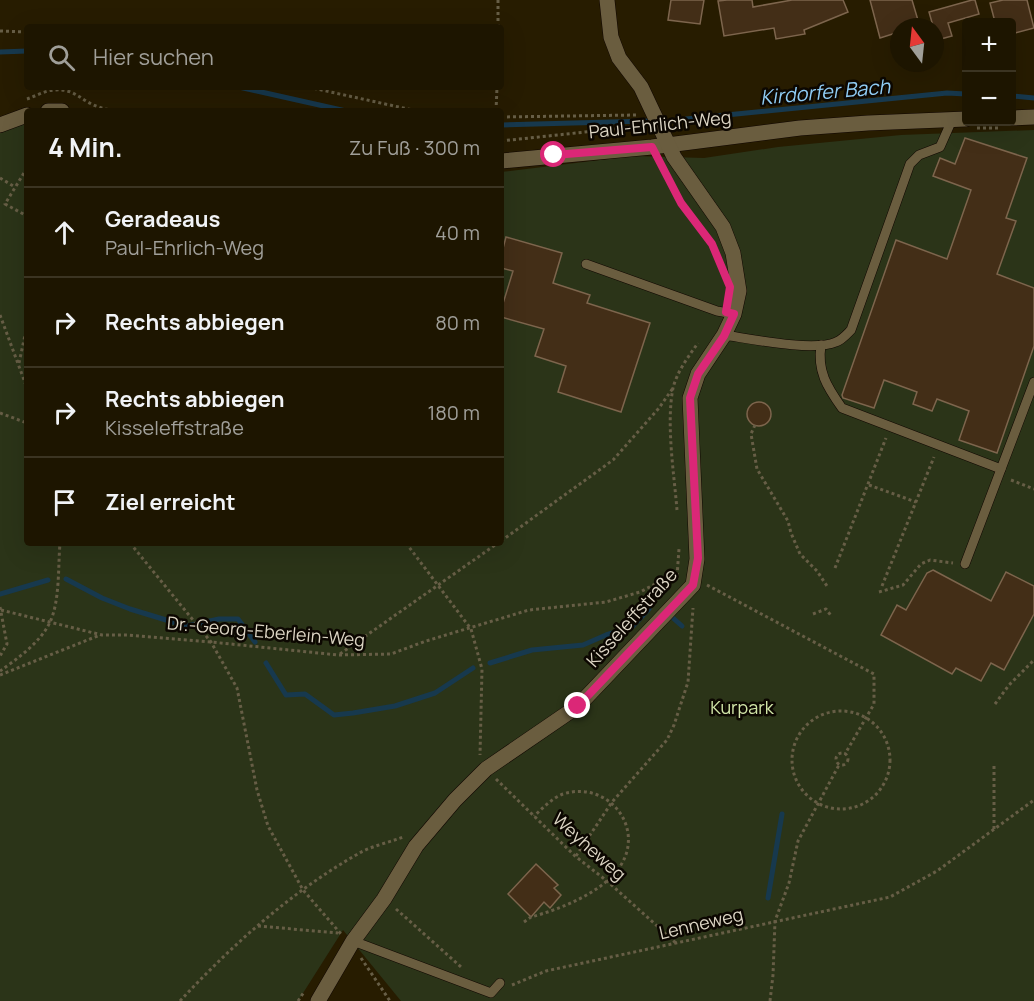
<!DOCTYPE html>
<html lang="de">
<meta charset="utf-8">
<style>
body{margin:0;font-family:Manrope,sans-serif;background:#2a220f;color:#f1f3f6}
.controls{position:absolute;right:18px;top:18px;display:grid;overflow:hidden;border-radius:6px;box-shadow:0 6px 24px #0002}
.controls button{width:54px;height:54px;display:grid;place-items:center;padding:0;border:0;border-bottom:2px solid #3b3422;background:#1d1500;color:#f1f3f6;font:30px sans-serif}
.compass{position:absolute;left:890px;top:18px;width:54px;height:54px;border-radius:50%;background:#1d1500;box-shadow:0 6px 24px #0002;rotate:345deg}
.stop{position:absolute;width:18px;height:18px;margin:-14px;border:4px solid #db2777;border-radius:50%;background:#fff}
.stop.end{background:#db2777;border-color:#fff;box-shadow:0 2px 6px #0008}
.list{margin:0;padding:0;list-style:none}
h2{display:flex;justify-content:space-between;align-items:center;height:78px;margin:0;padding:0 24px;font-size:26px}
h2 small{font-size:20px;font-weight:400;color:#a09f99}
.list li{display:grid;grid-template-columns:39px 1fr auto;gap:18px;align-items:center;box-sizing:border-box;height:90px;padding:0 24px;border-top:2px solid #3b3422}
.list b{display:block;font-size:22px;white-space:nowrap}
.list p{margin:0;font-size:20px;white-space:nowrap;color:#a09f99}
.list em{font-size:20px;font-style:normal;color:#a09f99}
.icon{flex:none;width:33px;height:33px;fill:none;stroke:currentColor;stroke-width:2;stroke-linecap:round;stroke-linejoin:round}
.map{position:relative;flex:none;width:1034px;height:1001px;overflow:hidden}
.search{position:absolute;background:#1d1500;box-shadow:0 6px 24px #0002;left:24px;top:24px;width:480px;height:66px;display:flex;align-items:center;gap:15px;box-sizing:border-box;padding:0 21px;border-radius:6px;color:#a09f99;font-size:22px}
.panel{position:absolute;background:#1d1500;box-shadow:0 6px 24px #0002;left:24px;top:108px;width:480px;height:438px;border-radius:6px}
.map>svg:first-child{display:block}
.green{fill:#2b3418}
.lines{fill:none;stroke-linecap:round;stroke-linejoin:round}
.stream{stroke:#17394e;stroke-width:5}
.building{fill:#432e17;stroke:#7d654d;stroke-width:1.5}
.lane-casing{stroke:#100600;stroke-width:10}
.street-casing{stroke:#100600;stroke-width:16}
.path{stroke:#675e46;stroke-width:3;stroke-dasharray:3 3;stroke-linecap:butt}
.lane{stroke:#6a5d3f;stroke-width:9}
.street{stroke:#6a5d3f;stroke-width:15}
.route{stroke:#db2777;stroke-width:8}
.labels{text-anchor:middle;stroke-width:5;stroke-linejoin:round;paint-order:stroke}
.street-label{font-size:18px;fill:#dbd4c3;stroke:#0c0701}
.park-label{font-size:18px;fill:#d2e6a8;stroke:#0c0701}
.water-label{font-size:20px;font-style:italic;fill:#90cdf5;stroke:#0c0701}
</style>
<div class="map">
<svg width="1034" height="1001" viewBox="0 0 1034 1001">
<rect width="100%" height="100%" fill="#271c00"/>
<path class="green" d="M 27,122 L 27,543 L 501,543 L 501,172 L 633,156 L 704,158 L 778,147 L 901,135 L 1034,130 L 1034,1001 L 401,1001 L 343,930 L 298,1001 L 0,1001 L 0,133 Z"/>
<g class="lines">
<g class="stream">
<path d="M 0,52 L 27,51"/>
<path d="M 239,87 L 346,111"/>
<path d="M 1012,96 L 1034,98"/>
<path d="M 686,119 L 947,93 L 966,94"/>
<path d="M 501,125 L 648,121"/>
<path d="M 66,579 L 102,598 L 130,609 L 176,623 L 182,627 L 219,619 L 238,619 L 255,642"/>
<path d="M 0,594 L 48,580"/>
<path d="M 673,618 L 682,626"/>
<path d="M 266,663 L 286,695 L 305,694 L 334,715 L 353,713 L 395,706 L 435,693 L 473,668"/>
<path d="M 490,663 L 532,650 L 583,645 L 606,635 L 632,627 L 649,609"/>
<path d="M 768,898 L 782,814"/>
</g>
</g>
<g class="building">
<path d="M 671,0 L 704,0 L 700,24 L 668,20 Z"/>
<path d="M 727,0 L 752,0 L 753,7 L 792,0 L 843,0 L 848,12 L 804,30 L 805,34 L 776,39 L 774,28 L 724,36 L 718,1 Z"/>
<path d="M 870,0 L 912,0 L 920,27 L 899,27 L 899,32 L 880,38 Z"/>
<path d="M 972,0 L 975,0 L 979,14 L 948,23 L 952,36 L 937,40 L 929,12 Z"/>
<path d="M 1003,0 L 1027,0 L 1034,28 L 1011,34 L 1011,22 L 995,22 L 990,3 Z"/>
<path d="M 965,138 L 1027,158 L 1006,218 L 1016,221 L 997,274 L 1034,288 L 1034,346 L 997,453 L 959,440 L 969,411 L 937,399 L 932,411 L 913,404 L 917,392 L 884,380 L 874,408 L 843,398 L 842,395 L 896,240 L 947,259 L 971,190 L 933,176 L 940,158 L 955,164 Z"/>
<path d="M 506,237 L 562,253 L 553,283 L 590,295 L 587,303 L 650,323 L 621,412 L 558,392 L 566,366 L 535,356 L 544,329 L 501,317 L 501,310 L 513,271 L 501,268 L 501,256 Z"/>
<circle cx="759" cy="414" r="12"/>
<path d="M 933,570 L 991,601 L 1006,572 L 1034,586 L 1034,614 L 1004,670 L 991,663 L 981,681 L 956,668 L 952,674 L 881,635 L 897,605 L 906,610 L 927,573 Z"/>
<path d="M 536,864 L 558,885 L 554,888 L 561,895 L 550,908 L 544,902 L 531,917 L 508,894 Z"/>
</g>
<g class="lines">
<defs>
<g id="lane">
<path d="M 586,264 L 717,311 L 734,314"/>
<path d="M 724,335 C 751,339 814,352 836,342 C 842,340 847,334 851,330 L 910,164 L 919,155 L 940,147 L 952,120"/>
<path d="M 821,345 C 817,371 827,387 842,408 L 1001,469"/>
<path d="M 965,564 L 1034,382"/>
<path d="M 353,941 L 491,993 L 500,983"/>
</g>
<g id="street">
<path d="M 48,111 L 62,111"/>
<path d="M 1012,118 L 1034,117"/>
<path d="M 0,125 L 27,115"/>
<path d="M 501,161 L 652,147 L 800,128 L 868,123 L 966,119"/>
<path d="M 318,1001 L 353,941 L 384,899 L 416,846 L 455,800 L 486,769 L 578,706 L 693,585 L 697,559 L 690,398 L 698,374 L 724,335 L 734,314 L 739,291 L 733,253 L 723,227 L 674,157 L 641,87 L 619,58 L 611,37 L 607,0"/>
</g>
</defs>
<use href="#lane" class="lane-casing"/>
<use href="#street" class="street-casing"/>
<g class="path">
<path d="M 498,27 L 498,0"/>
<path d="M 0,31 L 27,32"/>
<path d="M 308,87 L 417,111"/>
<path d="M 27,99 C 36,96 46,90 55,90 C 75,88 82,102 99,107 C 110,111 121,111 132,111"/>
<path d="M 496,111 L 497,87"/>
<path d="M 501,117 L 636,115"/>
<path d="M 977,128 L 1000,128"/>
<path d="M 501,141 L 642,126"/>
<path d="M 27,168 L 5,204 L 27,216"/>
<path d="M 0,178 L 15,187"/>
<path d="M 670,182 L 681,203 L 712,243"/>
<path d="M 0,315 L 27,388"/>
<path d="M 19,363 L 27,326"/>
<path d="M 0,413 L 27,423"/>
<path d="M 755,425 L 751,434 L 757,469 L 788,521 L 791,533 L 800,554 L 817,571 L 827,586"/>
<path d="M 1011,480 L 1034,489"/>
<path d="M 869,485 L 916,502"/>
<path d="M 677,510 C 674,473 666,424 673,388 C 677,372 688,357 698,343"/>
<path d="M 501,541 L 613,460 L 659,408 L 673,388"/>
<path d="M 130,543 L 211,642 L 237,688 L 257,790 L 268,826 L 303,890 L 341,934"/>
<path d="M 406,543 L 471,629 L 482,669 L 480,755"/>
<path d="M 835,568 L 886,438"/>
<path d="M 677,576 L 679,549"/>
<path d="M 707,585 L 874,674 L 874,704 L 845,754"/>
<path d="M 882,586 L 934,457"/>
<path d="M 879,592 L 903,585 L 921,564 L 930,560 L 953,563"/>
<path d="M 0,607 L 7,644 L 0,656"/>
<path d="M 1,610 L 102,635 L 127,635 L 211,642 L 338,655 L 391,654 L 426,641 L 529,610 L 606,602 L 640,592 L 661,581 L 679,577"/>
<path d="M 813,614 L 826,609 L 832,617"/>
<path d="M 340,654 L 498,543"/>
<path d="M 0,671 C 17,659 41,642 50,622 C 60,601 58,566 60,543"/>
<path d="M 0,675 L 100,635"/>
<path d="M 995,704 L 1009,685 L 1034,660"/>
<circle cx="841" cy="760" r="49"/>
<circle cx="842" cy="759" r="6"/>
<path d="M 496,779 L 575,856 L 607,881 L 676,943"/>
<path d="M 994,829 L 994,765"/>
<path d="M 576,856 L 612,802 L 667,740 L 674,725 L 688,682 L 693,608"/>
<path d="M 396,909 L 461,967"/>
<path d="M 524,922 L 531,917 C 561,909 604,892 621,865 C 645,826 607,780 563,794 C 552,798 543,808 534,816"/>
<path d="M 258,926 L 338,933"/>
<path d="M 361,958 L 390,1001"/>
<path d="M 512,985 L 546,971 L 890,897 L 937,871 L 1034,800"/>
<path d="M 180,1001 C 231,946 290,893 356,855 C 370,846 388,843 403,837"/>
<path d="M 298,1001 L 304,992"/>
<path d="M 770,1001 L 773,975 L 775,921 L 789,883 L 798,841 L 839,765"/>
</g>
<use href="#lane" class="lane"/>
<use href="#street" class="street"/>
</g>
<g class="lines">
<path class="route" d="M 554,155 L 652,147 L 681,203 L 712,244 L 730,287 L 726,312 L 734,314 L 724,336 L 698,374 L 690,398 L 698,558 L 693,585 L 578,706"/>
</g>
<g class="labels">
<g class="street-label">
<text transform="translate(660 125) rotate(-6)" y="6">Paul-Ehrlich-Weg</text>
<text transform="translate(632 618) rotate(-48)" y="6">Kisseleffstraße</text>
<text transform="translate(266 632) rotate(5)" y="6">Dr.-Georg-Eberlein-Weg</text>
<text transform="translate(589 847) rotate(42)" y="6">Weyheweg</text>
<text transform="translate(701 924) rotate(-13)" y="6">Lenneweg</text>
</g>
<g class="park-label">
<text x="742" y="714">Kurpark</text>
</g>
<g class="water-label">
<text transform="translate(825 92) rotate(-5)" y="7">Kirdorfer Bach</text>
</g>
</g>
</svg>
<div class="controls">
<button>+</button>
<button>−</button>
</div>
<svg class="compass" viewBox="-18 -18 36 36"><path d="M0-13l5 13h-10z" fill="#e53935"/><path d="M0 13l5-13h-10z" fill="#a09f99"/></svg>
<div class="stop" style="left:554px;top:155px"></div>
<div class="stop end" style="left:578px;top:706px"></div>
<div class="search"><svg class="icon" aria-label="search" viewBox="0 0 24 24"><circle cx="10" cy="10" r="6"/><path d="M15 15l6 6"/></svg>Hier suchen</div>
<section class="panel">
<h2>4 Min.<small>Zu Fuß · 300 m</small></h2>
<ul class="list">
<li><svg class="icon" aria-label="ahead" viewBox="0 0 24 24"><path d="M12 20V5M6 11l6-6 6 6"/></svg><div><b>Geradeaus</b><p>Paul-Ehrlich-Weg</p></div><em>40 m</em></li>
<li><svg class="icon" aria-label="right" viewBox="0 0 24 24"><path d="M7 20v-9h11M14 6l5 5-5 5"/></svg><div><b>Rechts abbiegen</b></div><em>80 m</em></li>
<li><svg class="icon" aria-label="right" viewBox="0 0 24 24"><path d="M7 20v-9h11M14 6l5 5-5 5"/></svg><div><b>Rechts abbiegen</b><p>Kisseleffstraße</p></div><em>180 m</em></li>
<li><svg class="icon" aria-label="arrive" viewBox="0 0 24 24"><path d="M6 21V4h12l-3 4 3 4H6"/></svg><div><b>Ziel erreicht</b></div></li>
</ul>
</section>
</div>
